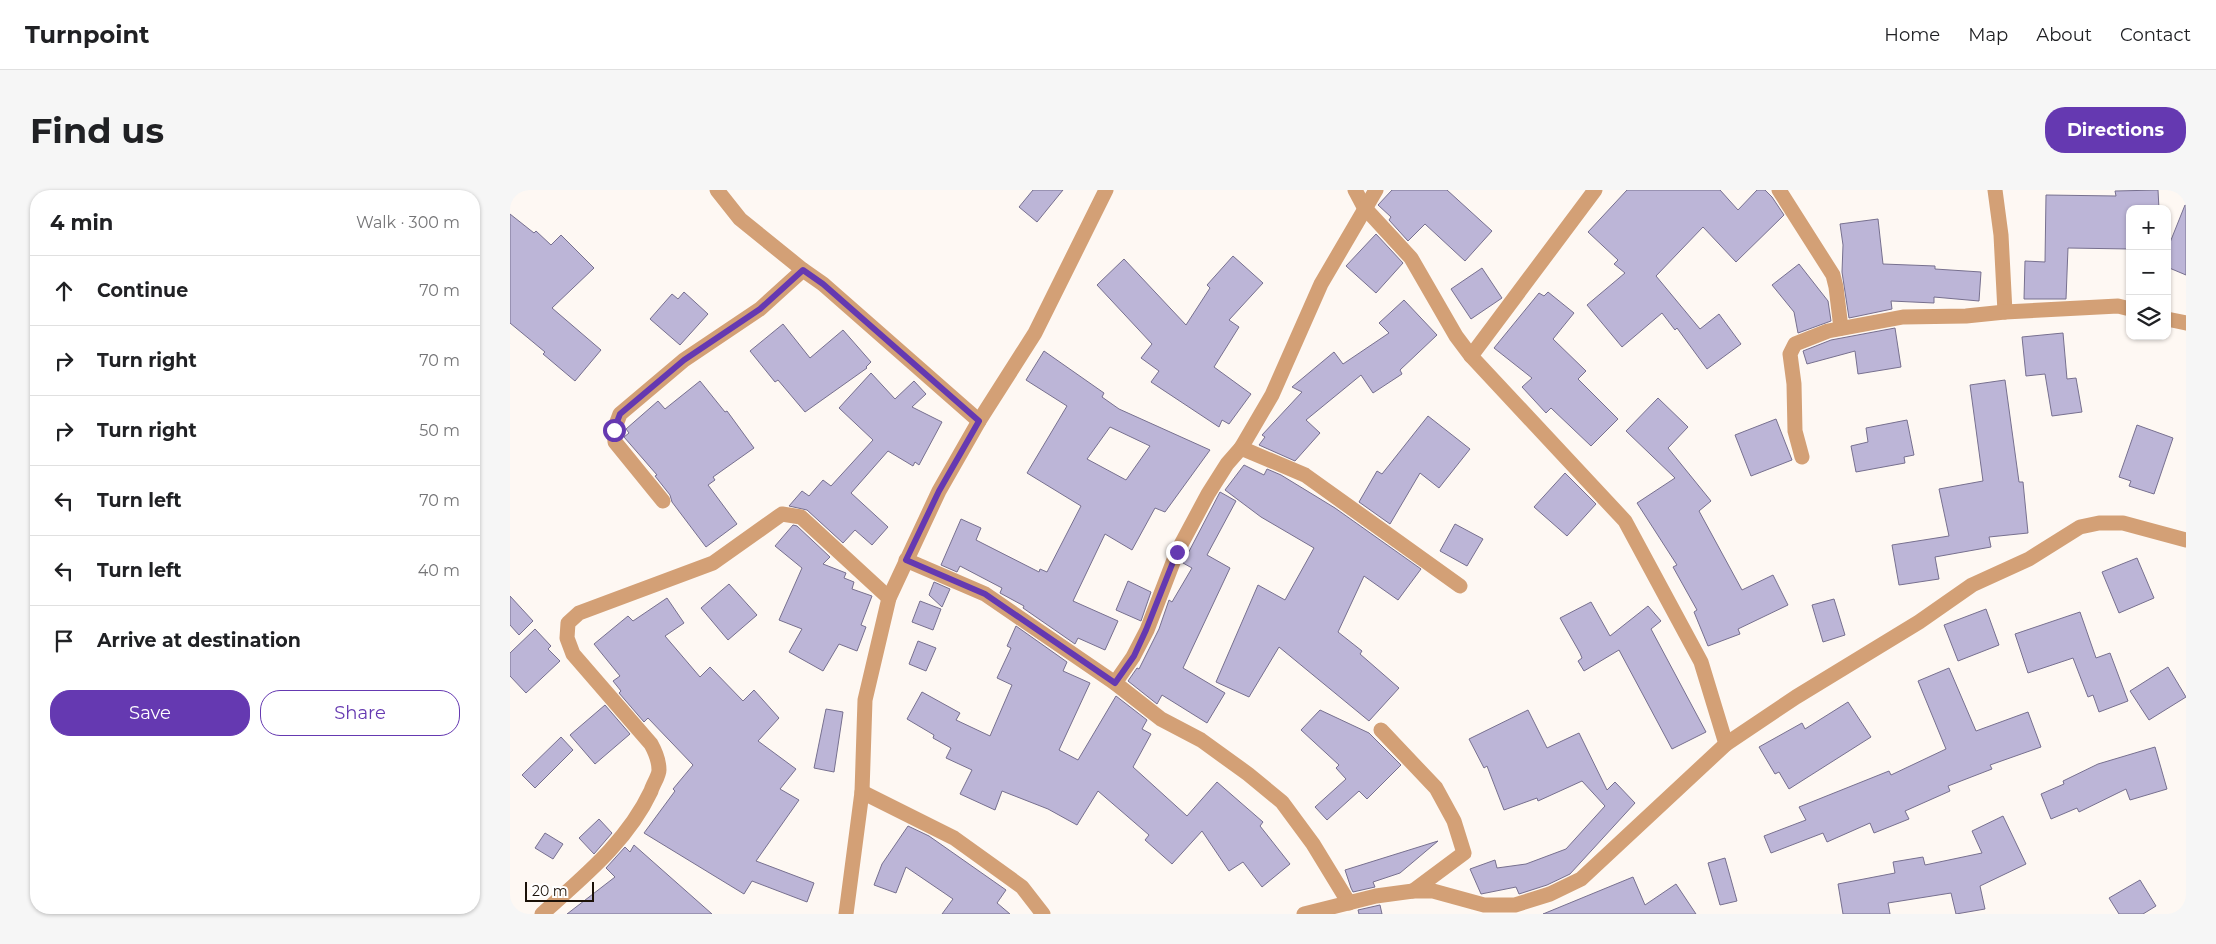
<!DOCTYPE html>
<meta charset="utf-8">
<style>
body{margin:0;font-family:Montserrat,sans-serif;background:#f6f6f6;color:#202124}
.controls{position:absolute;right:15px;top:15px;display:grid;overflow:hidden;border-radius:10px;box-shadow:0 1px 4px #0004}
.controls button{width:45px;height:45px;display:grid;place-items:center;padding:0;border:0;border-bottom:1px solid #e0e0e0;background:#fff;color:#202124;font:25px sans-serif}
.scale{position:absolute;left:15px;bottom:12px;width:69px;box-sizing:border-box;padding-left:5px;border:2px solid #1b1108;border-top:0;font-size:14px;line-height:18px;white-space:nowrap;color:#1b1108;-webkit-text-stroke:4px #fff;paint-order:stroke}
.stop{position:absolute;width:15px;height:15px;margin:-11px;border:4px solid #6539b1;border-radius:50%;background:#fff}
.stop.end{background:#6539b1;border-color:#fff;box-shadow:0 1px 5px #0008}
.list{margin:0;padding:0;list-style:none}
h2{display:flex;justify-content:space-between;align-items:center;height:65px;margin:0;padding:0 20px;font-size:21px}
h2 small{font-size:16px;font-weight:400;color:#757577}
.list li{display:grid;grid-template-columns:32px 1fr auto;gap:15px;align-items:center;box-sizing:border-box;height:70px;padding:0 20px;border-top:1px solid #e0e0e0}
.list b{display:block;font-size:19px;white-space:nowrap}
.list em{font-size:16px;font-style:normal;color:#757577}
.actions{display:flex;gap:10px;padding:15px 20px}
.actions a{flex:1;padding:11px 0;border:1px solid #6539b1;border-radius:20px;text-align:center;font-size:18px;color:#6539b1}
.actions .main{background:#6539b1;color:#fff}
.icon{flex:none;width:28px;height:28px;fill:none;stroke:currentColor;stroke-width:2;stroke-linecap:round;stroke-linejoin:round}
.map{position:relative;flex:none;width:1676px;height:724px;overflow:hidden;border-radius:20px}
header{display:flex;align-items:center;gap:30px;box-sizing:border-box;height:70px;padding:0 25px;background:#fff;border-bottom:1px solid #e0e0e0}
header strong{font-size:24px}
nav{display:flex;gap:28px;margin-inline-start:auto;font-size:18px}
.intro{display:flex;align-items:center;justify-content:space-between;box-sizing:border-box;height:120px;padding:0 30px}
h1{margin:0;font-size:35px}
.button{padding:12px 22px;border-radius:20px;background:#6539b1;color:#fff;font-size:18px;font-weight:700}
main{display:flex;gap:30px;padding:0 30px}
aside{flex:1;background:#fff;border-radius:20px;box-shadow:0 1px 4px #0004}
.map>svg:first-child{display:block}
.building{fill:#bcb5d7;stroke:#77708f;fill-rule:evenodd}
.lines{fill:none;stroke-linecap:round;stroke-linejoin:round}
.minor{stroke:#d3a076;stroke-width:15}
.route{stroke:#6539b1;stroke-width:6}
</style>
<header>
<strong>Turnpoint</strong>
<nav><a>Home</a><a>Map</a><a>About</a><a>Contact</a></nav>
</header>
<div class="intro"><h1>Find us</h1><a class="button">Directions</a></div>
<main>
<aside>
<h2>4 min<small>Walk · 300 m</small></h2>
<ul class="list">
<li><svg class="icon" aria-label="ahead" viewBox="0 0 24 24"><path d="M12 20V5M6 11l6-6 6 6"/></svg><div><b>Continue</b></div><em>70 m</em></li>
<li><svg class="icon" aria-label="right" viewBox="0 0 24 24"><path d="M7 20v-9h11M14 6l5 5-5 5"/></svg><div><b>Turn right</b></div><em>70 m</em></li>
<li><svg class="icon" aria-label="right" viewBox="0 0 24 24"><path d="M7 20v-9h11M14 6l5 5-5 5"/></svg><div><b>Turn right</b></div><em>50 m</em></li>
<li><svg class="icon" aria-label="left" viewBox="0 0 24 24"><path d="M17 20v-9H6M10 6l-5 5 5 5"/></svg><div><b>Turn left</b></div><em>70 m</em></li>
<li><svg class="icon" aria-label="left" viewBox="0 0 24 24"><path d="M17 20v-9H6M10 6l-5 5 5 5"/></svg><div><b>Turn left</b></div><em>40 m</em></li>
<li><svg class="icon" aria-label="arrive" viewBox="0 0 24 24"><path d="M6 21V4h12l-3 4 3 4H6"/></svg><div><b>Arrive at destination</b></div></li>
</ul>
<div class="actions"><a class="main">Save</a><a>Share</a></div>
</aside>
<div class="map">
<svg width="1676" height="724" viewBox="0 0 1676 724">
<rect width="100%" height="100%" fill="#fef8f3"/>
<g class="building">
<path d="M 523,0 L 553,0 L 527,32 L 509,17 Z"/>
<path d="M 882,0 L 937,0 L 982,41 L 955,71 L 915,34 L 898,51 L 879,30 L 881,27 L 868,15 Z"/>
<path d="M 1117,0 L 1210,0 L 1228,20 L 1247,0 L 1255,0 L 1262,7 L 1274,25 L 1226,72 L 1193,37 L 1146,86 L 1190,139 L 1209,124 L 1231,154 L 1197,179 L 1167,138 L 1165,140 L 1152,123 L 1112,157 L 1077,115 L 1115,83 L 1104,74 L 1108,70 L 1078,42 Z"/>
<path d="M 1648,0 L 1649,19 L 1620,19 L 1620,59 L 1558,58 L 1556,109 L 1514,109 L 1515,71 L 1535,72 L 1536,5 L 1606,6 L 1605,1 Z"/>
<path d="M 1675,15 L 1676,15 L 1676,85 L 1657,77 L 1657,60 Z"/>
<path d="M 0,24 L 24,43 L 26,41 L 41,55 L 51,45 L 84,78 L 42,118 L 91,160 L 65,191 L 33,164 L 35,162 L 0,133 Z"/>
<path d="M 1368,29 L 1373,74 L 1425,76 L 1425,79 L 1471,82 L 1469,111 L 1424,107 L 1424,113 L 1381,111 L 1382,119 L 1339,128 L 1332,82 L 1333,55 L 1330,34 Z"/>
<path d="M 866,44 L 893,73 L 866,103 L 836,76 Z"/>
<path d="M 723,66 L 753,93 L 719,130 L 729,137 L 704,177 L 741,204 L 719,234 L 712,230 L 709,237 L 641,192 L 649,181 L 631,168 L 642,154 L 587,95 L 614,69 L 676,135 L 700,98 L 697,95 Z"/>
<path d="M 1289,74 L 1318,111 L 1321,131 L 1288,143 L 1284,122 L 1262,95 Z"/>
<path d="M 972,78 L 992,108 L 961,129 L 941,99 Z"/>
<path d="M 174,102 L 198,124 L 170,155 L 140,129 L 162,104 L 168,109 Z"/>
<path d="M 1038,102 L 1064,123 L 1043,149 L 1076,181 L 1068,189 L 1108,229 L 1081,256 L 1041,218 L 1036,223 L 1012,197 L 1022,188 L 984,158 L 1029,103 L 1034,106 Z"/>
<path d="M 894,110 L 927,145 L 890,180 L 892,184 L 863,203 L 851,185 L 796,230 L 810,243 L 785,271 L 749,255 L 755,247 L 752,245 L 792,202 L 782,197 L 824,162 L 833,174 L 879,143 L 869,133 Z"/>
<path d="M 273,134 L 300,168 L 333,140 L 361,172 L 356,177 L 357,178 L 295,222 L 268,190 L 265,192 L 240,161 Z"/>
<path d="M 1385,138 L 1391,177 L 1348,184 L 1345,161 L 1297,174 L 1293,161 L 1321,150 Z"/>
<path d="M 1553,143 L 1557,189 L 1566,188 L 1572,222 L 1542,226 L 1535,184 L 1516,186 L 1512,147 Z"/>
<path d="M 534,161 L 594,203 L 592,207 L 609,219 L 700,260 L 655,322 L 645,318 L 622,360 L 595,344 L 563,411 L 608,431 L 595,460 L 568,448 L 565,454 L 513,418 L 514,416 L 490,403 L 492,398 L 450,376 L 447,382 L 431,375 L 451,329 L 471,338 L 466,350 L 529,382 L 530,379 L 537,382 L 571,316 L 517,283 L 557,216 L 516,190 ZM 600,237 L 640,256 L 616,290 L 577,269 Z"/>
<path d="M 361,183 L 385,209 L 404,191 L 416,204 L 402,217 L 432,232 L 409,275 L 405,272 L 403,276 L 378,261 L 341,303 L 378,337 L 362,355 L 345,340 L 333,353 L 297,320 L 279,316 L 292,301 L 299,306 L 313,290 L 321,296 L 363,250 L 329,218 Z"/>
<path d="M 1495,190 L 1509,292 L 1513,292 L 1518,343 L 1479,347 L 1481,357 L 1425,367 L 1429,389 L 1389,395 L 1382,355 L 1439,346 L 1429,299 L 1473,291 L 1460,195 Z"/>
<path d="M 190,191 L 215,222 L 217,221 L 244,258 L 203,287 L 205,290 L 198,295 L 227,334 L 196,357 L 162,312 L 160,305 L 145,286 L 147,285 L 114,247 L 119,243 L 116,239 L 148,211 L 155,219 Z"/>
<path d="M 1148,208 L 1178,237 L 1158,258 L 1201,311 L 1189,321 L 1232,400 L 1263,385 L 1278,415 L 1228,439 L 1230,444 L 1198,456 L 1184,422 L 1187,420 L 1163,377 L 1167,375 L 1127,313 L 1165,288 L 1116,241 Z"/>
<path d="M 918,226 L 960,259 L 929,298 L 910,283 L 880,334 L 849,312 L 867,281 L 872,284 Z"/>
<path d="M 1266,229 L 1282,270 L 1241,286 L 1225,245 Z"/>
<path d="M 1397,230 L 1404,265 L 1394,267 L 1395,273 L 1346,282 L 1341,256 L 1358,252 L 1356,238 Z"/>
<path d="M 1627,235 L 1663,248 L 1644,304 L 1619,296 L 1621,291 L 1609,287 Z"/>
<path d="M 734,275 L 754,285 L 757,279 L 771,285 L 825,318 L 911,379 L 888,410 L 854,386 L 828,442 L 852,461 L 850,464 L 889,498 L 859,531 L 769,457 L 739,507 L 706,492 L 748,395 L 775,410 L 804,358 L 751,327 L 715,300 Z"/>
<path d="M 1055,283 L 1086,314 L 1057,346 L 1024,317 Z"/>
<path d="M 710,302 L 726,311 L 697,365 L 720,378 L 673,478 L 715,503 L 697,533 L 652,505 L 647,514 L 618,491 L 627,478 L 629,479 L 649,439 L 659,410 L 662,412 L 682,378 L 673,373 Z"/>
<path d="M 945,334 L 973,349 L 957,376 L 930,361 Z"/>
<path d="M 283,335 L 287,336 L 320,367 L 313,374 L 336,383 L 334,388 L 344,392 L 342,399 L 362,406 L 351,435 L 356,437 L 347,461 L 329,454 L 313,481 L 279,462 L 292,439 L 269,430 L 292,378 L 265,356 Z"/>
<path d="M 1627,368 L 1644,408 L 1609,423 L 1592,382 Z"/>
<path d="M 618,391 L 641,402 L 631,431 L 606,420 Z"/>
<path d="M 424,392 L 440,399 L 432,417 L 419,405 Z"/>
<path d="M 219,394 L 247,425 L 218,450 L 191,418 Z"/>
<path d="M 0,406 L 23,431 L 9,445 L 0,435 Z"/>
<path d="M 157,408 L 174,433 L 155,446 L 190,487 L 200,477 L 233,511 L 244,500 L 269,528 L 248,551 L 286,579 L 270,599 L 289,610 L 246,671 L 304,693 L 297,712 L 242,691 L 234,704 L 134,643 L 165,601 L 163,599 L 183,575 L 138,528 L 134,532 L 109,503 L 111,501 L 103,491 L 110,486 L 84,454 L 118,426 L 123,431 Z"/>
<path d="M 1324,409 L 1335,445 L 1313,452 L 1302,415 Z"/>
<path d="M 410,411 L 431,419 L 423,440 L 402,432 Z"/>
<path d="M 1081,412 L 1100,446 L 1138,416 L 1151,431 L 1141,439 L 1196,542 L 1162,559 L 1109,460 L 1074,481 L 1068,471 L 1072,468 L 1070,463 L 1050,428 Z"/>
<path d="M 1476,419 L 1489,455 L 1448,471 L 1434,435 Z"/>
<path d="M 1570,422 L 1586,468 L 1600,463 L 1618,511 L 1589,522 L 1583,505 L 1578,507 L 1563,468 L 1518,483 L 1505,444 Z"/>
<path d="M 506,436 L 557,472 L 553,481 L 580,493 L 549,560 L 568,570 L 606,506 L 637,530 L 632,539 L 641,544 L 623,577 L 677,626 L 707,592 L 753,632 L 750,636 L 780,674 L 752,697 L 733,672 L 719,681 L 692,641 L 662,674 L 635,650 L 639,645 L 588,601 L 567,635 L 538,619 L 492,601 L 485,620 L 450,604 L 462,580 L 436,568 L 441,558 L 423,548 L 424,545 L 397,529 L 412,502 L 450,523 L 446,530 L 480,546 L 502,495 L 487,488 L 501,458 L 497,456 Z"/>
<path d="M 25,439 L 41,456 L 38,459 L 50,471 L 16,503 L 0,486 L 0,463 Z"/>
<path d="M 408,451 L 426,458 L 416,481 L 399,474 Z"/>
<path d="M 1658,477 L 1676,507 L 1639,530 L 1620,501 Z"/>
<path d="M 1439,478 L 1466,541 L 1518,522 L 1531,557 L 1480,575 L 1482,579 L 1438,596 L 1440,601 L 1395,621 L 1399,629 L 1364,643 L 1360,633 L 1317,652 L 1313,643 L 1261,663 L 1254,646 L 1296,630 L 1289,617 L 1379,581 L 1381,585 L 1436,559 L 1408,491 Z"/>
<path d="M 1338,512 L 1361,547 L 1279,599 L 1269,582 L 1265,584 L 1249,557 L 1292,533 L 1295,539 Z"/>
<path d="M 95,515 L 120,544 L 85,574 L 60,545 Z"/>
<path d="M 316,519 L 333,522 L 324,582 L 304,578 Z"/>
<path d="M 810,520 L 859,543 L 891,575 L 857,609 L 849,601 L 817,630 L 805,617 L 836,589 L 826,578 L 829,575 L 791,540 Z"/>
<path d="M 1018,520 L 1037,558 L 1069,543 L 1097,600 L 1105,592 L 1125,613 L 1060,684 L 1037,695 L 1009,704 L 1006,697 L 971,704 L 960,679 L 985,670 L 987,678 L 1016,674 L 1056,659 L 1095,616 L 1072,591 L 1028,611 L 1027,608 L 994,620 L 977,576 L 974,578 L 959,549 Z"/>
<path d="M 51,547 L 63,560 L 25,598 L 12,585 Z"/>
<path d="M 1645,557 L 1657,599 L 1620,610 L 1616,599 L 1569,622 L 1567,618 L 1541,629 L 1531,604 L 1554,594 L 1553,591 L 1588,574 Z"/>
<path d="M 1493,626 L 1516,674 L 1470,696 L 1475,719 L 1446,724 L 1441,703 L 1378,713 L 1380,724 L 1333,724 L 1328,694 L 1385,683 L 1383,672 L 1413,667 L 1415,675 L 1472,663 L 1462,641 Z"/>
<path d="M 89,629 L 102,643 L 84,664 L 69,648 Z"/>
<path d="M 398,636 L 419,646 L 496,700 L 487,713 L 500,724 L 432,724 L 443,709 L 396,677 L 386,703 L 364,695 L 372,674 Z"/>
<path d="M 35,643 L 53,654 L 43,669 L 25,658 Z"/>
<path d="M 928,651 L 890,683 L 863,692 L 865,697 L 843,702 L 841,698 L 835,680 Z"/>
<path d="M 124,655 L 202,724 L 57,724 L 105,687 L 96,678 L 115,657 L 120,662 Z"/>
<path d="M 1215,668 L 1227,711 L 1210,715 L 1198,673 Z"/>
<path d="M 1123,687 L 1135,715 L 1166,694 L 1186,724 L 1033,724 Z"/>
<path d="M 1630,690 L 1646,716 L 1633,724 L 1609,724 L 1599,708 Z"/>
<path d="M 870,715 L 872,724 L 849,724 L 848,720 Z"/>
</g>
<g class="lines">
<g class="minor">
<path d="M 207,0 L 230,29 L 293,80"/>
<path d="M 845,0 L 854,17 L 901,68 L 946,146 L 961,166 L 1115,331 L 1191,472 L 1216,554"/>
<path d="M 1269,0 L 1323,85 L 1326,97 L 1331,138"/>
<path d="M 1485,0 L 1491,45 L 1495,122"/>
<path d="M 1657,129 L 1676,133"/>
<path d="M 961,166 L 1085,0"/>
<path d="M 731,258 L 762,205 L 811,94 L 866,0"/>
<path d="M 1292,267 L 1285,241 L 1284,194 L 1280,164 L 1285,154 L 1318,141 L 1393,127 L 1456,126 L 1495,122 L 1608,116 L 1620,119"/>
<path d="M 153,311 L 105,252 L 104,240 L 110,224 L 174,170 L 250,119 L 293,80 L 313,94 L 469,231"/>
<path d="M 396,370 L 475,404 L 605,493 L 651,529 L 691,550 L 738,584 L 772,612 L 803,654 L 839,713"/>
<path d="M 605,493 L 623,467 L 637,440 L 667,362 L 698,304 L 717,274 L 731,258 L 795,285 L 950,396"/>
<path d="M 871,540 L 926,598 L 944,631 L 954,663 L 903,701"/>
<path d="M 352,602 L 444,648 L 512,697 L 533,724"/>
<path d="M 32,724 C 73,687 117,652 141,601 C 143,594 149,586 149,580 C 149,570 146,563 141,554 L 63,464 L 57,448 L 58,433 L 69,423 L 203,373 L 272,324 L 291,327 L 379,408"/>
<path d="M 336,724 L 352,602 L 355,510 L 379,408 L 429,301 L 469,231 L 525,143 L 596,0"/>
<path d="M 794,724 L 866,706 L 903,701 L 923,701 L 974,715 L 1005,715 L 1040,704 L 1071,689 L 1216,554 L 1286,507 L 1409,432 L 1462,395 L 1519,369 L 1570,337 L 1589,333 L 1613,333 L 1676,350"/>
</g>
</g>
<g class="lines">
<path class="route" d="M 104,240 L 110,224 L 174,170 L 250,119 L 293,80 L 313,94 L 469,231 L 429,301 L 396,370 L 475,404 L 605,493 L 624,466 L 636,440 L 667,362"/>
</g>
</svg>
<div class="controls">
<button>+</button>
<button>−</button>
<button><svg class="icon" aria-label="layers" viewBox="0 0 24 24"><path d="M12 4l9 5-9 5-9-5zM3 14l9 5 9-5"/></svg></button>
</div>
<div class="scale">20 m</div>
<div class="stop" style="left:104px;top:240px"></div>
<div class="stop end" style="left:667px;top:362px"></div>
</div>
</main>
